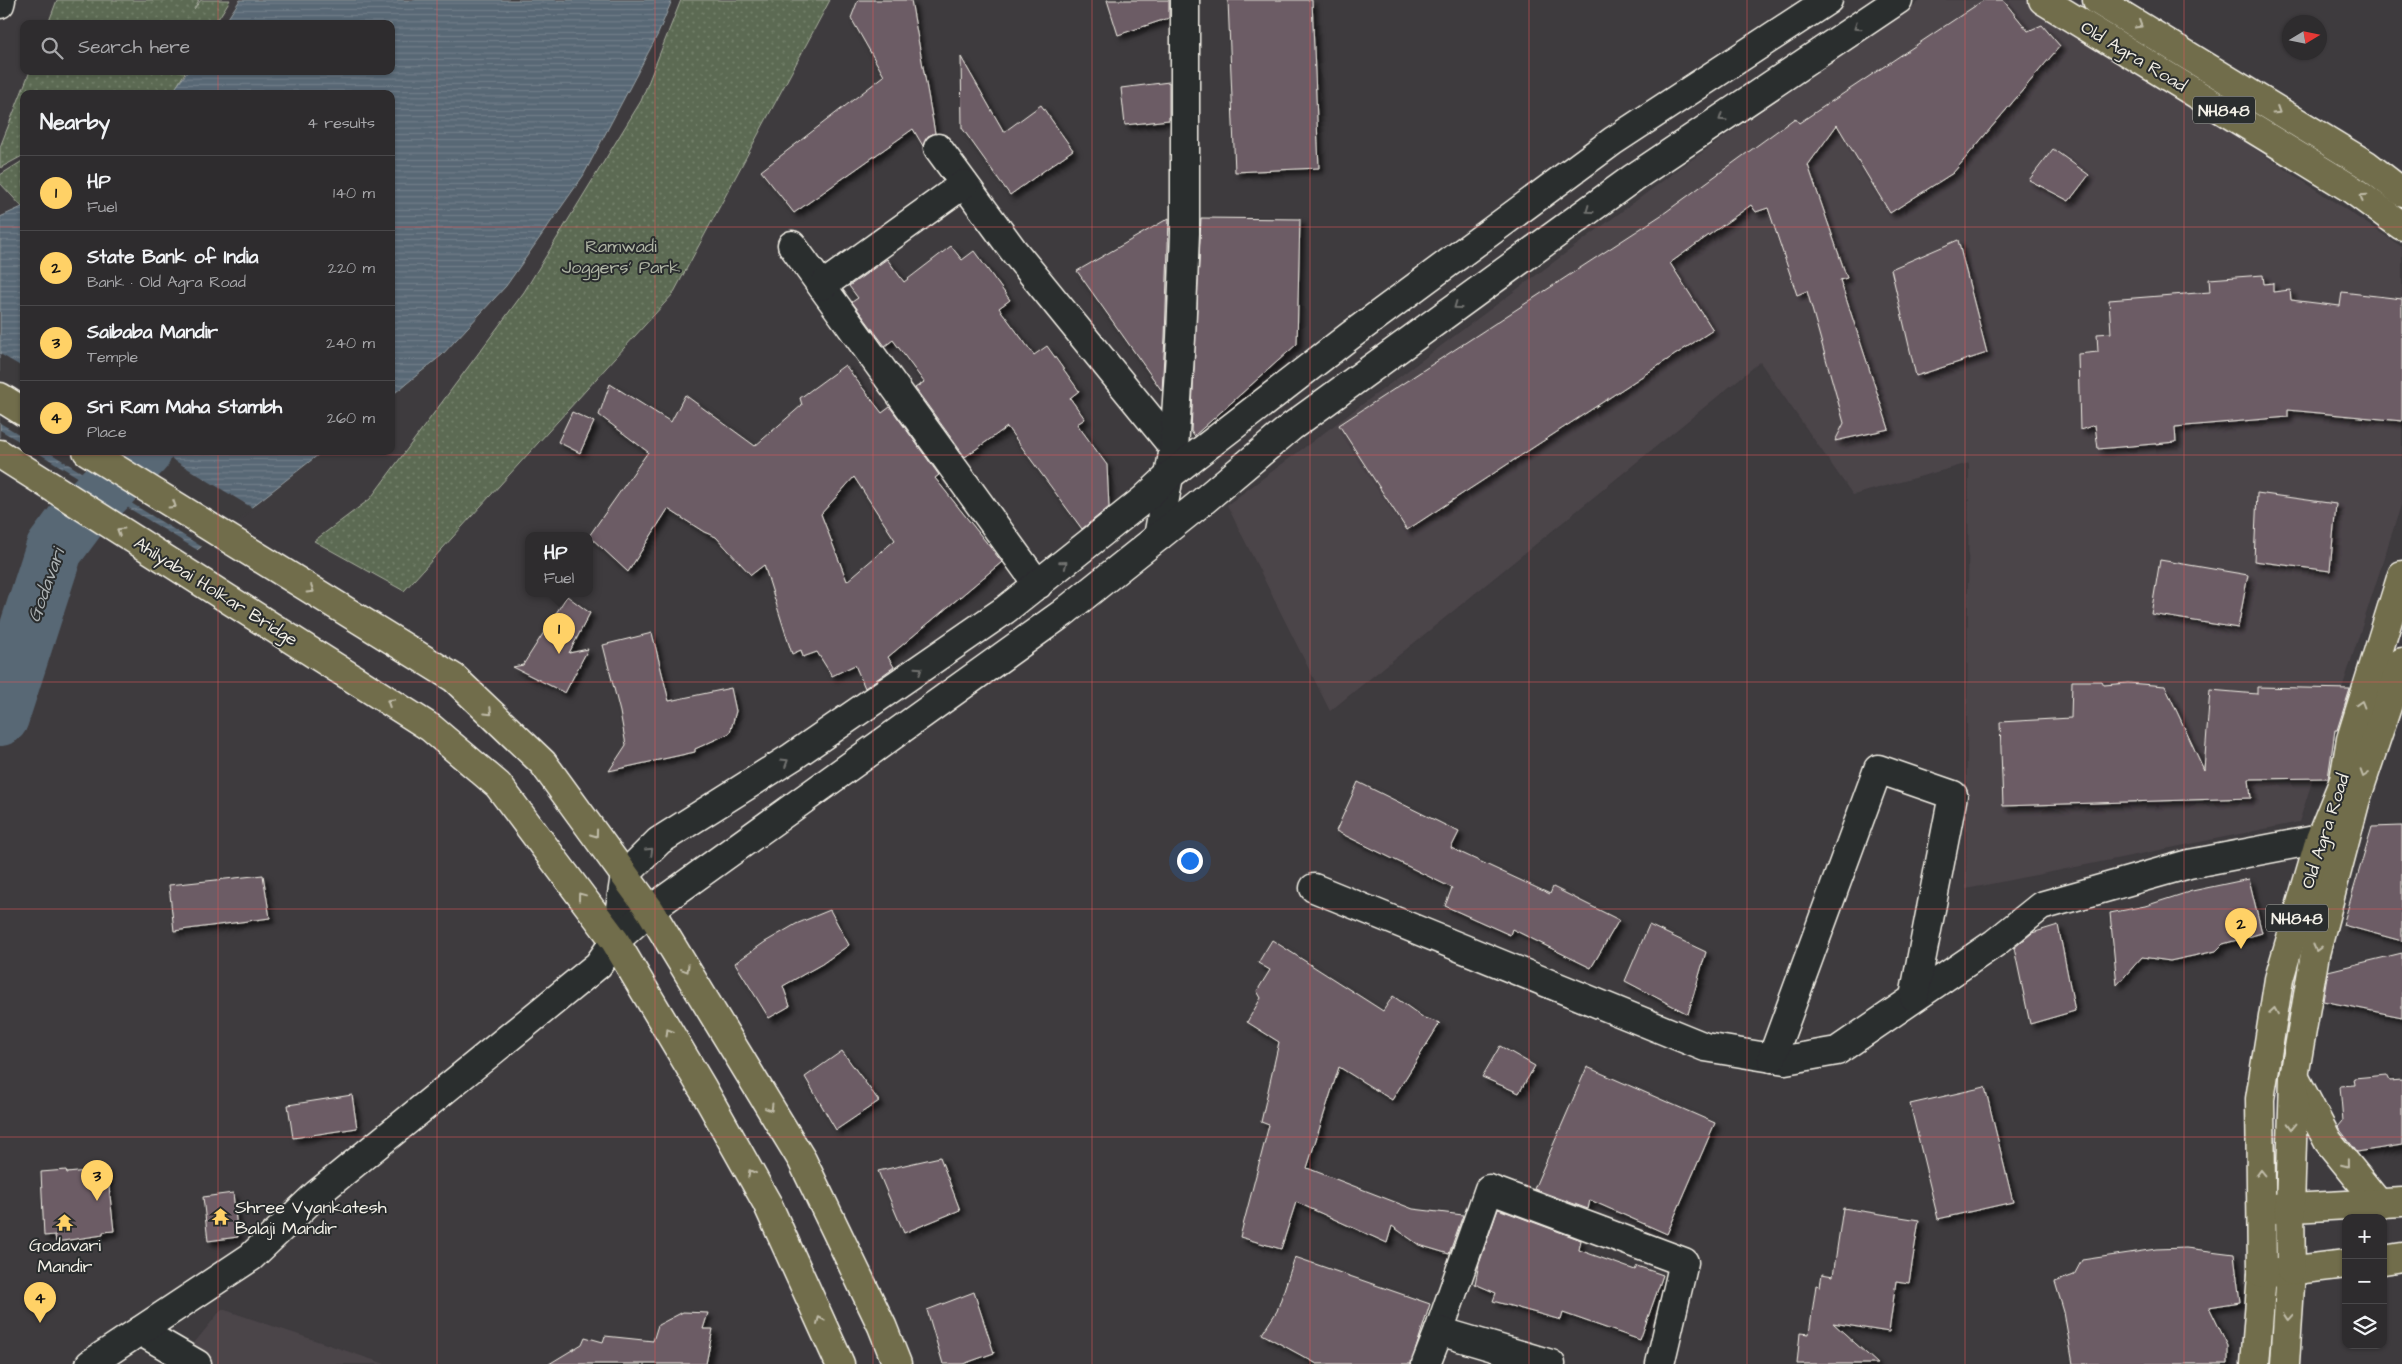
<!DOCTYPE html>
<meta charset="utf-8">
<style>
body{margin:0;font-family:"Architects Daughter",sans-serif;background:#3a383a;color:#f1f3f6}
.controls{position:absolute;right:15px;bottom:15px;display:grid;overflow:hidden;border-radius:10px;box-shadow:0 1px 4px #0004}
.controls button{width:45px;height:45px;display:grid;place-items:center;padding:0;border:0;border-bottom:1px solid #49484a;background:#2e2c2e;color:#f1f3f6;font:25px sans-serif}
.compass{position:absolute;left:2282px;top:15px;width:45px;height:45px;border-radius:50%;background:#2e2c2e;box-shadow:0 1px 4px #0004;rotate:80deg}
.you{position:absolute;left:1189px;top:860px;width:18px;height:18px;margin:-12px;border:4px solid #fff;border-radius:50%;background:#1a73e8;box-shadow:0 0 0 8px #1a73e833}
.badge{display:grid;place-items:center;width:32px;height:32px;border-radius:50%;background:#ffd166;color:#111;font-size:16px;font-weight:700}
.pin{position:absolute;translate:-50% -41px;filter:drop-shadow(0 1px 2px #0008)}
.pin::after{content:'';position:absolute;top:26px;width:18px;height:15px;background:inherit;clip-path:polygon(0 0,100% 0,50% 100%)}
.popup{position:absolute;left:525px;top:532px;width:68px;height:65px;box-sizing:border-box;display:grid;place-content:center;border-radius:10px;background:#2e2c2e;filter:drop-shadow(0 1px 4px #0005);font-size:16px;white-space:nowrap;color:#a7a7aa}
.popup b{font-size:19px;color:#f1f3f6}
.popup::after{content:'';position:absolute;left:50%;top:100%;margin-left:-10px;border:10px solid transparent;border-top-color:#2e2c2e}
.list{margin:0;padding:0;list-style:none}
h2{display:flex;justify-content:space-between;align-items:center;height:65px;margin:0;padding:0 20px;font-size:21px}
h2 small{font-size:16px;font-weight:400;color:#a7a7aa}
.list li{display:grid;grid-template-columns:32px 1fr auto;gap:15px;align-items:center;box-sizing:border-box;height:75px;padding:0 20px;border-top:1px solid #49484a}
.list b{display:block;font-size:19px;white-space:nowrap}
.list p{margin:0;font-size:16px;white-space:nowrap;color:#a7a7aa}
.list em{font-size:16px;font-style:normal;color:#a7a7aa}
.icon{flex:none;width:28px;height:28px;fill:none;stroke:currentColor;stroke-width:2;stroke-linecap:round;stroke-linejoin:round}
.map{position:relative;flex:none;width:2402px;height:1364px;overflow:hidden}
.search{position:absolute;background:#2e2c2e;box-shadow:0 1px 4px #0004;left:20px;top:20px;width:375px;height:55px;display:flex;align-items:center;gap:12px;box-sizing:border-box;padding:0 18px;border-radius:10px;color:#a7a7aa;font-size:19px}
.panel{position:absolute;background:#2e2c2e;box-shadow:0 1px 4px #0004;left:20px;top:90px;width:375px;height:365px;border-radius:10px}
.map>svg:first-child{display:block}
.built{fill:#4c454a}
.green{fill:url(#green-dots);stroke:#a8ae9e}
.water{fill:url(#water-rules);stroke:#969fa3}
.pier{fill:#3e3b3e}
.lines{fill:none;stroke-linecap:round;stroke-linejoin:round}
.river{stroke:#586875;stroke-width:58}
.building{fill:#6c5c65;stroke:#f4f1e8;fill-rule:evenodd;filter:url(#shadow)}
.pedestrian-casing{stroke:#f4f1e8;stroke-width:31}
.minor-casing{stroke:#f4f1e8;stroke-width:31}
.tertiary-casing{stroke:#f4f1e8;stroke-width:31}
.primary-casing{stroke:#f4f1e8;stroke-width:31}
.trunk-casing{stroke:#f4f1e8;stroke-width:31}
.pedestrian{stroke:#2a2d2e;stroke-width:28}
.minor{stroke:#2a2d2e;stroke-width:28}
.tertiary{stroke:#2a2d2e;stroke-width:28}
.primary{stroke:#716d4b;stroke-width:28}
.trunk{stroke:#716d4b;stroke-width:28}
.oneway{stroke:#c0bca9}
.oneway2{stroke:#71726f}
.grid{fill:none;stroke:#de5a58;stroke-width:1;stroke-opacity:0.55}
.labels{text-anchor:middle;stroke-width:4;stroke-linejoin:round;paint-order:stroke}
.shield{fill:#2a2d2e;stroke:#b7b6b0;stroke-width:1}
.shield-label{font-size:16px;font-weight:bold;fill:#f4f1e8}
.street-label{font-size:18px;fill:#f4f1e8;stroke:#2a2d2e}
.park-label{font-size:18px;fill:#b0b5a5;stroke:#2a2d2e}
.poi-label{font-size:18px;fill:#f4f1e8;stroke:#2a2d2e;text-anchor:start}
.water-label{font-size:19px;font-style:italic;fill:#aeb3b4;stroke:#2a2d2e}
</style>
<div class="map">
<svg width="2402" height="1364" viewBox="0 0 2402 1364">
<defs>
<pattern id="green-dots" width="8" height="8" patternUnits="userSpaceOnUse" patternTransform="scale(1.25)"><rect width="8" height="8" fill="#5c6b53"/><path d="M2 2h.1M6 6h.1" fill="none" stroke="#74816c" stroke-width="1.8" stroke-linecap="round"/></pattern>
<pattern id="water-rules" width="6" height="5" patternUnits="userSpaceOnUse" patternTransform="scale(1.25)"><rect width="6" height="5" fill="#586875"/><path d="M0 2.5h6" fill="none" stroke="#717e89"/></pattern>
<filter id="shadow"><feDropShadow dx="4.5" dy="4.5" stdDeviation="2.5" flood-color="#0009"/></filter>
</defs>
<rect width="100%" height="100%" fill="#3e3b3e"/>
<filter id="ink" filterUnits="userSpaceOnUse"><feTurbulence type="fractalNoise" baseFrequency=".02" numOctaves="2"/><feDisplacementMap in="SourceGraphic" scale="10" xChannelSelector="R" yChannelSelector="G"/><feConvolveMatrix kernelMatrix="1 2 1 2 8 2 1 2 1" color-interpolation-filters="sRGB"/></filter>
<g filter="url(#ink)">
<g class="built">
<path d="M 1922,0 L 2031,0 L 2402,247 L 2402,502 L 2299,822 L 1966,889 L 1969,463 L 1853,495 L 1760,362 L 1330,711 L 1227,505 L 1687,163 Z"/>
<path d="M 222,1309 L 385,1364 L 177,1364 Z"/>
</g>
<g class="green">
<path d="M 57,0 L 199,0 L 194,9 L 201,0 L 230,0 L 215,24 L 48,24 Z"/>
<path d="M 681,0 L 830,0 L 673,294 L 404,591 L 314,541 L 370,499 L 524,292 L 641,101 Z"/>
<path d="M 30,71 L 186,71 L 172,94 L 24,94 L 24,155 L 0,168 L 0,147 Z"/>
<path d="M 24,160 L 24,209 L 0,183 L 0,175 Z"/>
</g>
<g class="water">
<path d="M 240,0 L 672,0 L 658,34 L 583,176 L 506,286 L 442,355 L 391,396 L 391,94 L 171,94 L 188,71 L 391,71 L 391,24 L 224,24 Z"/>
<path d="M 24,206 L 24,451 L 323,451 L 169,572 L 0,465 L 0,217 Z"/>
</g>
<g class="pier">
<path d="M 0,354 L 24,368 L 24,437 L 0,423 Z"/>
<path d="M 0,430 L 24,444 L 24,451 L 35,451 L 199,551 L 171,574 L 0,468 Z"/>
<path d="M 47,451 L 159,451 L 254,509 L 204,548 Z"/>
</g>
<g class="lines">
<path class="river" d="M 0,717 L 54,550 L 80,515 L 143,451"/>
</g>
<g class="building">
<path d="M 858,0 L 911,0 L 935,133 L 928,136 L 923,146 L 913,129 L 794,213 L 761,171 L 884,76 L 851,18 Z"/>
<path d="M 1107,0 L 1169,0 L 1169,18 L 1118,35 Z"/>
<path d="M 1228,0 L 1312,0 L 1319,168 L 1235,172 Z"/>
<path d="M 1984,0 L 2003,0 L 2028,31 L 2042,25 L 2060,46 L 1953,173 L 1890,213 L 1837,125 L 1808,165 L 1847,278 L 1840,280 L 1889,429 L 1835,441 L 1844,423 L 1807,291 L 1797,295 L 1768,208 L 1756,212 L 1751,205 L 1670,263 L 1713,330 L 1407,530 L 1339,425 L 1663,214 L 1795,118 L 1799,123 Z"/>
<path d="M 961,57 L 1004,132 L 1041,105 L 1073,150 L 1010,195 L 962,128 Z"/>
<path d="M 1169,82 L 1169,120 L 1125,125 L 1121,88 Z"/>
<path d="M 2053,149 L 2089,175 L 2069,201 L 2029,180 Z"/>
<path d="M 1169,218 L 1165,337 L 1162,391 L 1077,271 Z"/>
<path d="M 1201,218 L 1300,219 L 1297,344 L 1194,436 L 1191,431 Z"/>
<path d="M 1958,240 L 1987,353 L 1916,376 L 1891,269 Z"/>
<path d="M 951,246 L 962,260 L 974,251 L 1010,300 L 999,308 L 1034,355 L 1047,346 L 1079,391 L 1070,398 L 1085,419 L 1077,424 L 1107,465 L 1109,507 L 1082,529 L 1007,427 L 965,457 L 915,388 L 924,382 L 893,340 L 885,346 L 852,302 L 858,298 L 849,286 L 887,259 L 904,282 Z"/>
<path d="M 2263,275 L 2264,284 L 2273,283 L 2273,292 L 2290,290 L 2291,300 L 2340,306 L 2342,292 L 2402,299 L 2402,421 L 2288,410 L 2288,417 L 2175,427 L 2176,442 L 2098,449 L 2095,425 L 2080,430 L 2078,354 L 2098,352 L 2097,334 L 2111,333 L 2109,300 L 2210,292 L 2209,279 Z"/>
<path d="M 845,365 L 882,413 L 890,407 L 939,475 L 935,478 L 1002,562 L 888,657 L 894,667 L 865,688 L 855,665 L 832,676 L 817,652 L 803,657 L 801,650 L 792,654 L 764,565 L 751,575 L 716,537 L 704,532 L 668,509 L 628,572 L 589,536 L 648,452 L 599,415 L 610,384 L 671,422 L 685,395 L 755,446 L 802,405 L 800,398 ZM 854,477 L 895,540 L 847,581 L 821,514 Z"/>
<path d="M 572,412 L 594,422 L 580,453 L 558,442 Z"/>
<path d="M 2257,493 L 2336,504 L 2330,571 L 2254,561 Z"/>
<path d="M 2160,560 L 2248,575 L 2238,628 L 2151,614 Z"/>
<path d="M 567,596 L 590,613 L 569,653 L 588,649 L 565,693 L 513,667 L 523,665 Z"/>
<path d="M 652,633 L 669,701 L 731,688 L 736,711 L 730,733 L 695,749 L 695,752 L 609,771 L 626,745 L 620,712 L 603,645 Z"/>
<path d="M 2072,681 L 2102,681 L 2104,685 L 2128,683 L 2165,686 L 2204,770 L 2210,690 L 2257,694 L 2257,687 L 2350,689 L 2337,730 L 2335,730 L 2328,778 L 2249,779 L 2251,798 L 2003,806 L 2000,722 L 2071,718 Z"/>
<path d="M 1358,782 L 1459,832 L 1451,848 L 1550,894 L 1553,887 L 1619,920 L 1591,968 L 1512,929 L 1510,935 L 1445,906 L 1452,888 L 1336,831 Z"/>
<path d="M 2402,826 L 2402,941 L 2343,925 L 2372,827 Z"/>
<path d="M 263,875 L 270,918 L 174,931 L 169,885 Z"/>
<path d="M 2249,879 L 2262,933 L 2223,944 L 2216,951 L 2170,961 L 2142,957 L 2117,985 L 2110,913 L 2145,906 L 2192,891 Z"/>
<path d="M 830,910 L 849,945 L 822,964 L 783,986 L 790,1006 L 769,1018 L 735,963 L 765,942 L 796,924 Z"/>
<path d="M 1649,925 L 1706,952 L 1688,1014 L 1625,981 Z"/>
<path d="M 2058,925 L 2075,1011 L 2030,1024 L 2014,948 L 2032,933 Z"/>
<path d="M 1272,940 L 1383,1011 L 1393,996 L 1424,1018 L 1440,1023 L 1392,1100 L 1339,1067 L 1307,1168 L 1413,1209 L 1463,1215 L 1449,1254 L 1419,1245 L 1392,1226 L 1387,1243 L 1296,1202 L 1281,1249 L 1240,1237 L 1269,1125 L 1261,1122 L 1279,1042 L 1247,1022 L 1261,998 L 1257,991 L 1270,970 L 1258,963 Z"/>
<path d="M 2402,953 L 2402,1017 L 2323,1001 L 2328,971 Z"/>
<path d="M 1500,1046 L 1535,1066 L 1519,1093 L 1482,1077 Z"/>
<path d="M 842,1051 L 879,1101 L 836,1130 L 805,1077 Z"/>
<path d="M 1587,1067 L 1715,1123 L 1667,1234 L 1590,1200 L 1588,1209 L 1534,1189 Z"/>
<path d="M 2387,1075 L 2390,1081 L 2402,1080 L 2402,1145 L 2357,1152 L 2338,1127 L 2343,1121 L 2340,1086 L 2355,1085 L 2354,1078 Z"/>
<path d="M 1985,1087 L 2013,1202 L 1938,1219 L 1910,1104 Z"/>
<path d="M 352,1095 L 357,1128 L 293,1138 L 288,1105 Z"/>
<path d="M 940,1157 L 960,1210 L 904,1233 L 878,1171 Z"/>
<path d="M 107,1169 L 114,1231 L 103,1232 L 103,1235 L 56,1242 L 55,1235 L 44,1236 L 41,1172 L 66,1170 L 67,1173 Z"/>
<path d="M 233,1193 L 238,1237 L 208,1241 L 203,1197 Z"/>
<path d="M 1843,1208 L 1919,1220 L 1909,1283 L 1896,1281 L 1889,1332 L 1833,1323 L 1878,1364 L 1797,1364 L 1800,1333 L 1809,1334 L 1816,1285 L 1820,1286 L 1822,1274 L 1833,1276 Z"/>
<path d="M 1498,1209 L 1581,1240 L 1579,1250 L 1635,1270 L 1637,1266 L 1663,1275 L 1640,1340 L 1563,1313 L 1561,1320 L 1493,1301 L 1496,1293 L 1475,1284 L 1479,1264 Z"/>
<path d="M 2186,1248 L 2234,1254 L 2240,1302 L 2209,1307 L 2228,1346 L 2228,1364 L 2073,1364 L 2064,1312 L 2055,1282 L 2074,1275 L 2082,1260 L 2156,1249 Z"/>
<path d="M 1295,1257 L 1430,1304 L 1411,1364 L 1317,1364 L 1262,1334 L 1277,1311 Z"/>
<path d="M 974,1292 L 994,1353 L 963,1364 L 943,1364 L 927,1310 Z"/>
<path d="M 683,1312 L 708,1313 L 703,1329 L 713,1329 L 706,1364 L 549,1364 L 582,1344 L 585,1337 L 603,1342 L 605,1336 L 653,1341 L 658,1325 Z"/>
</g>
<g class="lines">
<defs>
<path id="pedestrian" d="M 0,4 L 1,0"/>
<g id="minor">
<path d="M 938,148 L 1013,250 L 1174,448"/>
<path d="M 792,245 L 1038,585"/>
<path d="M 822,286 L 964,184"/>
<path d="M 1158,537 L 1174,448 L 1181,338 L 1185,233 L 1185,0"/>
<path d="M 1314,888 L 1705,1047 L 1785,1060 L 1837,1051 L 1995,943 L 2041,906 L 2189,864 L 2320,839"/>
<path d="M 1772,1058 L 1878,769 L 1953,795 L 1914,997"/>
<path d="M 140,1331 L 197,1364"/>
<path d="M 1439,1331 L 1489,1189 L 1684,1262 L 1660,1364"/>
<path d="M 1426,1364 L 1439,1331 L 1551,1364"/>
</g>
<g id="tertiary">
<path d="M 615,941 L 625,875 L 659,841 L 792,757 L 1005,610 L 1143,500 L 1170,475 L 1351,335 L 1613,141 L 1828,0"/>
<path d="M 90,1364 L 251,1257 L 317,1194 L 598,965 L 615,941 L 650,910 L 1063,613 L 1202,502 L 1291,427 L 1633,178 L 1898,0"/>
</g>
<g id="primary">
<path d="M 0,397 L 24,412"/>
<path d="M 87,451 L 454,678 L 543,763 L 650,910 L 802,1160 L 882,1326 L 897,1364"/>
<path d="M 0,454 L 431,728 L 498,785 L 615,941 L 703,1089 L 767,1203 L 840,1364"/>
<path d="M 2255,1364 L 2262,1274"/>
<path d="M 2285,1364 L 2291,1270"/>
</g>
<g id="trunk">
<path d="M 2043,0 L 2350,188 L 2402,226"/>
<path d="M 2097,0 L 2367,165 L 2402,192"/>
<path d="M 2295,1078 L 2328,1141 L 2380,1205"/>
<path d="M 2273,1209 L 2402,1202"/>
<path d="M 2383,1260 L 2402,1257"/>
<path d="M 2346,1264 L 2262,1274 L 2260,1099 L 2279,979 L 2320,839 L 2344,780 L 2351,739 L 2402,575"/>
<path d="M 2291,1270 L 2290,1208 L 2294,1077 L 2315,954 L 2356,799 L 2402,662"/>
</g>
</defs>
<use href="#pedestrian" class="pedestrian-casing"/>
<use href="#minor" class="minor-casing"/>
<use href="#tertiary" class="tertiary-casing"/>
<use href="#primary" class="primary-casing"/>
<use href="#trunk" class="trunk-casing"/>
<use href="#pedestrian" class="pedestrian"/>
<use href="#minor" class="minor"/>
<use href="#tertiary" class="tertiary"/>
<use href="#primary" class="primary"/>
<use href="#trunk" class="trunk"/>
</g>
<defs><path id="oneway-chevron" d="M-2-3.5L2.5 0L-2 3.5" fill="none" stroke-width="1.6" stroke-linecap="round" stroke-linejoin="round" transform="scale(1.25)"/></defs>
<g class="oneway">
<use href="#oneway-chevron" transform="translate(2139 25) rotate(31)"/>
<use href="#oneway-chevron" transform="translate(2277 111) rotate(32)"/>
<use href="#oneway-chevron" transform="translate(2363 197) rotate(-145)"/>
<use href="#oneway-chevron" transform="translate(173 505) rotate(32)"/>
<use href="#oneway-chevron" transform="translate(120 531) rotate(-148)"/>
<use href="#oneway-chevron" transform="translate(311 590) rotate(32)"/>
<use href="#oneway-chevron" transform="translate(390 702) rotate(-148)"/>
<use href="#oneway-chevron" transform="translate(2361 704) rotate(-73)"/>
<use href="#oneway-chevron" transform="translate(489 712) rotate(44)"/>
<use href="#oneway-chevron" transform="translate(2364 774) rotate(108)"/>
<use href="#oneway-chevron" transform="translate(595 834) rotate(54)"/>
<use href="#oneway-chevron" transform="translate(581 896) rotate(-127)"/>
<use href="#oneway-chevron" transform="translate(2317 948) rotate(104)"/>
<use href="#oneway-chevron" transform="translate(686 969) rotate(59)"/>
<use href="#oneway-chevron" transform="translate(2274 1011) rotate(-81)"/>
<use href="#oneway-chevron" transform="translate(669 1032) rotate(-121)"/>
<use href="#oneway-chevron" transform="translate(770 1108) rotate(59)"/>
<use href="#oneway-chevron" transform="translate(2292 1126) rotate(92)"/>
<use href="#oneway-chevron" transform="translate(2346 1164) rotate(51)"/>
<use href="#oneway-chevron" transform="translate(751 1173) rotate(-119)"/>
<use href="#oneway-chevron" transform="translate(2261 1173) rotate(-91)"/>
<use href="#oneway-chevron" transform="translate(2288 1317) rotate(94)"/>
<use href="#oneway-chevron" transform="translate(820 1320) rotate(-114)"/>
</g>
<g class="oneway2">
<use href="#oneway-chevron" transform="translate(1857 27) rotate(146)"/>
<use href="#oneway-chevron" transform="translate(1722 118) rotate(146)"/>
<use href="#oneway-chevron" transform="translate(1589 210) rotate(144)"/>
<use href="#oneway-chevron" transform="translate(1457 306) rotate(144)"/>
<use href="#oneway-chevron" transform="translate(1064 564) rotate(-39)"/>
<use href="#oneway-chevron" transform="translate(919 670) rotate(-35)"/>
<use href="#oneway-chevron" transform="translate(785 762) rotate(-32)"/>
<use href="#oneway-chevron" transform="translate(650 851) rotate(-44)"/>
</g>
</g>
<path class="grid" d="M 218,0 L 218,24M 437,0 L 437,1364M 655,0 L 655,1364M 873,0 L 873,1364M 1092,0 L 1092,1364M 1310,0 L 1310,1364M 1529,0 L 1529,1364M 1747,0 L 1747,1364M 1965,0 L 1965,1364M 2184,0 L 2184,1364M 218,71 L 218,94M 0,227 L 24,227M 391,227 L 2402,227M 218,451 L 218,1364M 0,455 L 2402,455M 0,682 L 2402,682M 0,909 L 2402,909M 0,1137 L 2402,1137"/>
<defs>
<symbol id="temple-bare" viewBox="-9 -9 18 18"><path d="M0-6L5-2H3V0L6.5 2.5H4V6H1.5V3h-3V6H-4V2.5H-6.5L-3 0V-2H-5Z" fill="#ffd166" stroke="#2a2d2e" stroke-width="2.5" paint-order="stroke"/></symbol>
</defs>
<g fill-rule="evenodd">
<use href="#temple-bare" x="208" y="1204" width="25" height="25"/>
<use href="#temple-bare" x="52" y="1210" width="25" height="25"/>
</g>
<g class="labels">
<g class="shield">
<rect x="2193" y="96.5" width="62" height="27" rx="4"/>
<rect x="2266" y="904.5" width="62" height="27" rx="4"/>
</g>
<g class="shield-label">
<text x="2224" y="116">NH848</text>
<text x="2297" y="924">NH848</text>
</g>
<g class="street-label">
<text transform="translate(2134 56) rotate(31)" y="6">Old Agra Road</text>
<text transform="translate(216 591) rotate(32)" y="6">Ahilyabai Holkar Bridge</text>
<text transform="translate(2325 831) rotate(-72)" y="6">Old Agra Road</text>
</g>
<g class="park-label">
<text x="621" y="252">Ramwadi<tspan x="621" dy="21">Joggers' Park</tspan></text>
</g>
<g class="poi-label">
<text x="235" y="1213">Shree Vyankatesh<tspan x="235" dy="21">Balaji Mandir</tspan></text>
<text x="65" y="1251" text-anchor="middle">Godavari<tspan x="65" dy="21">Mandir</tspan></text>
</g>
<g class="water-label">
<text transform="translate(45 585) rotate(-70)" y="7">Godavari</text>
</g>
</g>
</svg>
<div class="controls">
<button>+</button>
<button>−</button>
<button><svg class="icon" aria-label="layers" viewBox="0 0 24 24"><path d="M12 4l9 5-9 5-9-5zM3 14l9 5 9-5"/></svg></button>
</div>
<svg class="compass" viewBox="-18 -18 36 36"><path d="M0-13l5 13h-10z" fill="#e53935"/><path d="M0 13l5-13h-10z" fill="#a7a7aa"/></svg>
<div class="you"></div>
<div class="pin badge" style="left:559px;top:654px">1</div>
<div class="popup"><b>HP</b>Fuel</div>
<div class="pin badge" style="left:2241px;top:949px">2</div>
<div class="pin badge" style="left:97px;top:1201px">3</div>
<div class="pin badge" style="left:40px;top:1323px">4</div>
<div class="search"><svg class="icon" aria-label="search" viewBox="0 0 24 24"><circle cx="10" cy="10" r="6"/><path d="M15 15l6 6"/></svg>Search here</div>
<section class="panel">
<h2>Nearby<small>4 results</small></h2>
<ul class="list">
<li><span class="badge">1</span><div><b>HP</b><p>Fuel</p></div><em>140 m</em></li>
<li><span class="badge">2</span><div><b>State Bank of India</b><p>Bank · Old Agra Road</p></div><em>220 m</em></li>
<li><span class="badge">3</span><div><b>Saibaba Mandir</b><p>Temple</p></div><em>240 m</em></li>
<li><span class="badge">4</span><div><b>Sri Ram Maha Stambh</b><p>Place</p></div><em>260 m</em></li>
</ul>
</section>
</div>
